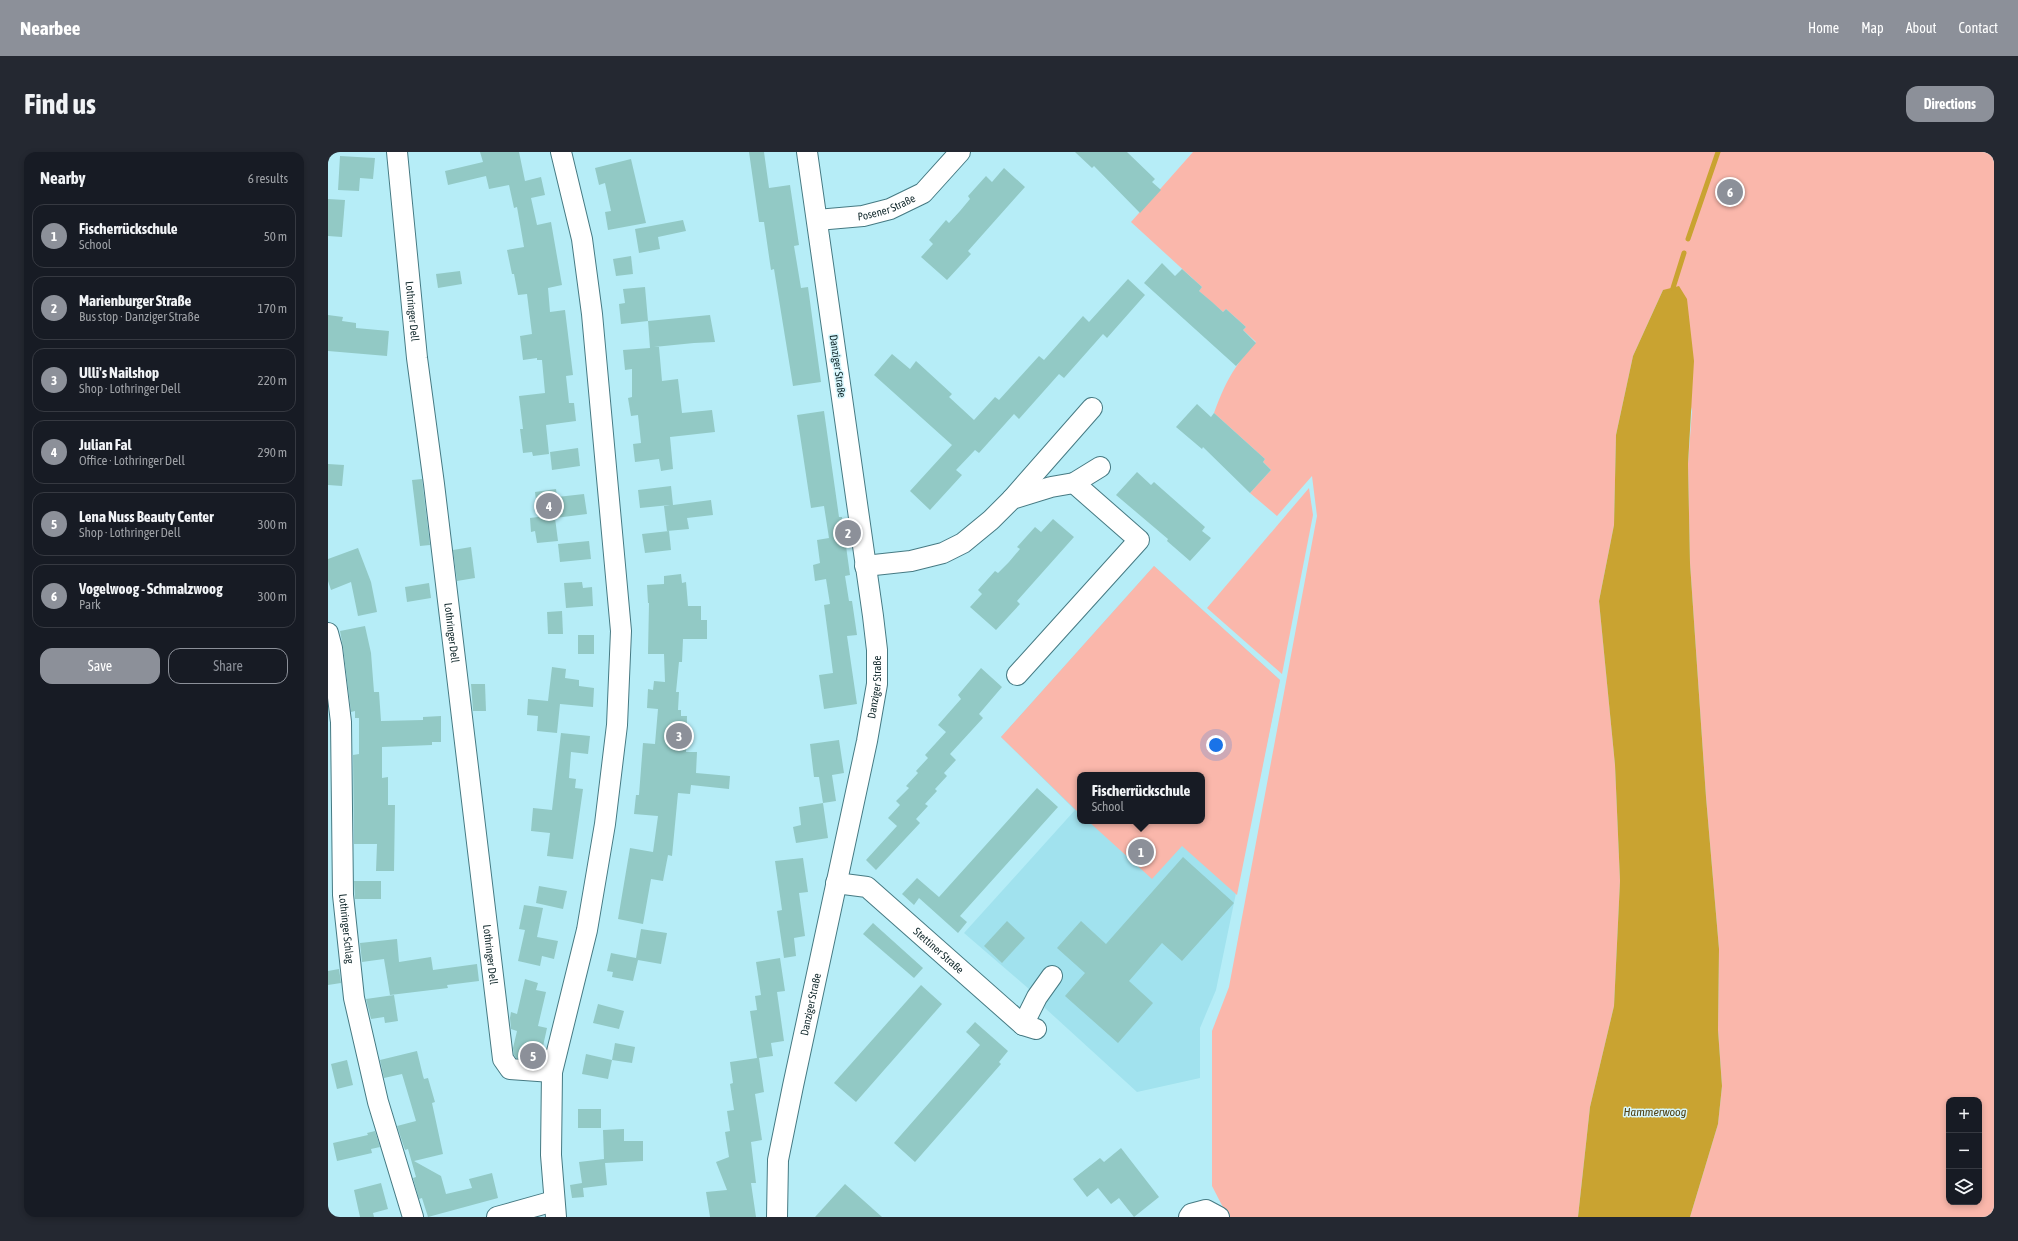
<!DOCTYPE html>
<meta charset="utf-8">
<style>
body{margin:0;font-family:"Asap Condensed",sans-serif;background:#242831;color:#f1f3f6}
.controls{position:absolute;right:12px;bottom:12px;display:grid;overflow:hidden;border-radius:8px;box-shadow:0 2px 6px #0003}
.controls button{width:36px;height:36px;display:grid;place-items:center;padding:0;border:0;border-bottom:1px solid #363941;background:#171b24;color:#f1f3f6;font:20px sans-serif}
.you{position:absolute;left:888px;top:593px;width:14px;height:14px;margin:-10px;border:3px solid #fff;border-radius:50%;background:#1a73e8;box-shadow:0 0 0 6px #1a73e833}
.badge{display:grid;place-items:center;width:26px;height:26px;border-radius:50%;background:#8c9099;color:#fff;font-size:13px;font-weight:700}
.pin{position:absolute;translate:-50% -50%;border:2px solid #fff;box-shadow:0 1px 4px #0006}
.popup{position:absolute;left:749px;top:620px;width:128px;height:52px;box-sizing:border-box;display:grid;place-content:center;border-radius:8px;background:#171b24;filter:drop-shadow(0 1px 3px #0005);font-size:13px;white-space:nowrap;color:#9ea1a6}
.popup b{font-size:15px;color:#f1f3f6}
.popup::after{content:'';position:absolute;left:50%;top:100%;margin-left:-8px;border:8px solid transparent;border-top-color:#171b24}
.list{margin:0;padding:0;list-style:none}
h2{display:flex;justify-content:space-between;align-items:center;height:52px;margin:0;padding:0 16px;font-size:17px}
h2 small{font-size:13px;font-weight:400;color:#9ea1a6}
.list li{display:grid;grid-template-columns:26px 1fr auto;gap:12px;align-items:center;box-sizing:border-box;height:64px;margin:0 8px 8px;padding:0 8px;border:1px solid #363941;border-radius:12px}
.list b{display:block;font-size:15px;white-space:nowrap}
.list p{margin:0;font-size:13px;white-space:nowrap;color:#9ea1a6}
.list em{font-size:13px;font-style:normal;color:#9ea1a6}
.actions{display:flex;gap:8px;padding:12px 16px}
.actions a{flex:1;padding:9px 0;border:1px solid #8c9099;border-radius:12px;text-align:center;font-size:14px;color:#8c9099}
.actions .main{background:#8c9099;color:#fff}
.icon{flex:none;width:22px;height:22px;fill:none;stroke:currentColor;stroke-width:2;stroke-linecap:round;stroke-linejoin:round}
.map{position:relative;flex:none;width:1666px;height:1065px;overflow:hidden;border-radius:12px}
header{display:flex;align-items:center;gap:24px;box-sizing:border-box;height:56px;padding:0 20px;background:#8c9099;color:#fff}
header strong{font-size:19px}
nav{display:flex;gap:22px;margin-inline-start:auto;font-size:14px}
.intro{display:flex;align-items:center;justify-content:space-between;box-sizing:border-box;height:96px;padding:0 24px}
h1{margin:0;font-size:28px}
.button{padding:10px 18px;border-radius:12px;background:#8c9099;color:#fff;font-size:14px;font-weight:700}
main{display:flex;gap:24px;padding:0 24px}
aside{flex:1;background:#171b24;border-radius:12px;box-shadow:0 2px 6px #0003}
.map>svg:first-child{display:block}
.built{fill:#a1e2ee;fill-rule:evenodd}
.green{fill:#fab7ab;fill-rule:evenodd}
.water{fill:#c9a331}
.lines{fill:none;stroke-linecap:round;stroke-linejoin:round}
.stream{stroke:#c9a331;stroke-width:5}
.building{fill:#92c9c5}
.minor-casing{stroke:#467a83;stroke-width:22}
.minor{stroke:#fff;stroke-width:20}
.labels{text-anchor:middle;stroke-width:3;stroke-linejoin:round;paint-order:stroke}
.street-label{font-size:11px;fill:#12292c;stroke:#d6f6fc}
.water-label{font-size:12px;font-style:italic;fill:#514114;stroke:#d6f6fc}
</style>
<header>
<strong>Nearbee</strong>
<nav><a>Home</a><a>Map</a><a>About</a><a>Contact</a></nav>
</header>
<div class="intro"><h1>Find us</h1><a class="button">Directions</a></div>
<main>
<aside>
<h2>Nearby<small>6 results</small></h2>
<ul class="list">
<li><span class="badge">1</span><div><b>Fischerrückschule</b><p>School</p></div><em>50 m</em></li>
<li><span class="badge">2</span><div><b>Marienburger Straße</b><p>Bus stop · Danziger Straße</p></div><em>170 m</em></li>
<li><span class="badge">3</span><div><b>Ulli's Nailshop</b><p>Shop · Lothringer Dell</p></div><em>220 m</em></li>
<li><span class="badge">4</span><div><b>Julian Fal</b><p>Office · Lothringer Dell</p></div><em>290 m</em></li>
<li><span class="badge">5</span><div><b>Lena Nuss Beauty Center</b><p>Shop · Lothringer Dell</p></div><em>300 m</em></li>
<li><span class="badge">6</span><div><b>Vogelwoog - Schmalzwoog</b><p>Park</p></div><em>300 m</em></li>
</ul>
<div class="actions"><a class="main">Save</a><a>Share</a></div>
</aside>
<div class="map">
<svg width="1666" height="1065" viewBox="0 0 1666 1065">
<rect width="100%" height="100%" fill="#b6edf7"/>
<path class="built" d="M 826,414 L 952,528 L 888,838 L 872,876 L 872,926 L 809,940 L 717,856 L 716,850 L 636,781 L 747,658 L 673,585 ZM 752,623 L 874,623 L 874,669 L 752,669 Z"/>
<g class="green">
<path d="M 865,0 L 1666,0 L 1666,1065 L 1362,1065 L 1390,972 L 1394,934 L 1390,878 L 1391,797 L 1378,645 L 1362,411 L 1360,312 L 1364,259 L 1335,138 L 1305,204 L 1288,283 L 1286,373 L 1271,449 L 1287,613 L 1292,729 L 1286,854 L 1262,955 L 1250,1065 L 900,1065 L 884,1034 L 884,879 L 901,835 L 989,364 L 984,324 L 949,364 L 922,341 L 943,318 L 935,310 L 937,307 L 886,261 C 898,229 905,216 928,190 L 915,178 L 918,175 L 898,157 L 895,160 L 871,139 L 874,135 L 803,70 ZM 1621,948 L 1651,948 L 1651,1050 L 1621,1050 Z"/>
<path d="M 981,336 L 985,363 L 954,522 L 879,456 Z"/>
<path d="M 826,414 L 952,528 L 909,743 L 854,694 L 824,727 L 760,669 L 874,669 L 874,623 L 752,623 L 752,662 L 673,585 Z"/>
</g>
<path class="water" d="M 1351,134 L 1359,147 L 1366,209 L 1360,312 L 1362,411 L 1378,645 L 1391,797 L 1390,878 L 1394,934 L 1390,972 L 1362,1065 L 1250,1065 L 1262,955 L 1286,854 L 1292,729 L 1287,613 L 1271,449 L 1286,373 L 1288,283 L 1305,204 L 1335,138 Z"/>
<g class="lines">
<g class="stream">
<path d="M 1360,87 L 1390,0"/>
<path d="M 1345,136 L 1356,101"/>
</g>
</g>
<g class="building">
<path d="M 152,0 L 191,0 L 197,29 L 213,25 L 217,43 L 203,46 L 209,73 L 223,70 L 234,133 L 220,136 L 222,160 L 237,158 L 245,223 L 238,224 L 241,251 L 246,251 L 248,269 L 218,273 L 221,302 L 205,304 L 204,300 L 195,301 L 192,277 L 195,277 L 191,244 L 217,241 L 214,208 L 209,208 L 209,206 L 195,208 L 192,184 L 204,182 L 199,142 L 190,143 L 186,122 L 184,122 L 179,98 L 196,95 L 189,55 L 186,56 L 181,33 L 161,37 L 158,24 L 120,33 L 117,19 L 155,10 Z"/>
<path d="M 421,0 L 436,0 L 441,36 L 462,33 L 471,93 L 466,94 L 473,136 L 480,135 L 493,230 L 465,234 L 446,117 L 443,118 L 436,70 L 431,70 Z"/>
<path d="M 747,0 L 799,0 L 827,27 L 824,30 L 833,38 L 812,61 L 766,14 L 764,16 Z"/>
<path d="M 12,4 L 47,6 L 45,27 L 32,26 L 31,39 L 10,38 Z"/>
<path d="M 303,7 L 318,71 L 280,78 L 277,60 L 283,59 L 277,31 L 271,33 L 267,16 Z"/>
<path d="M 676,16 L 697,35 L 640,99 L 643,102 L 619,128 L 593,105 L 605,92 L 601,88 L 618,68 L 621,71 L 632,59 L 642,47 L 640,44 L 658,24 L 664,30 Z"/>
<path d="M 0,47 L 17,48 L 14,85 L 0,84 Z"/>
<path d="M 355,68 L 358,79 L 330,85 L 332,97 L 311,101 L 307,77 Z"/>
<path d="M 303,104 L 305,122 L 288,124 L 285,107 Z"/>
<path d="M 834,111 L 847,124 L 854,117 L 874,135 L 871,139 L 884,150 L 895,160 L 898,157 L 918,175 L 915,178 L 928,191 L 908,214 L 816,131 Z"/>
<path d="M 132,119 L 134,132 L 110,136 L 108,122 Z"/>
<path d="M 800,127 L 817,143 L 779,186 L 775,182 L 736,226 L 731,222 L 691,267 L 686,262 L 651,301 L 647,298 L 628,318 L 634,323 L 602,358 L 582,339 L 624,293 L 546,223 L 564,202 L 582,217 L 588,209 L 624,242 L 621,245 L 646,268 L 667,245 L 671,248 L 711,204 L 716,208 L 755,164 L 761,170 Z"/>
<path d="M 317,135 L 320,169 L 293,172 L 291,152 L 297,151 L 295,137 Z"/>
<path d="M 0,163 L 15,165 L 14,169 L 28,171 L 28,176 L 61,179 L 59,204 L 0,199 Z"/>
<path d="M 382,163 L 387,190 L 366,191 L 326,195 L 331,195 L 334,229 L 350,227 L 354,261 L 384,258 L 387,280 L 342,285 L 345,317 L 333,319 L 331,307 L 307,310 L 305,292 L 313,291 L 310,263 L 303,264 L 300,246 L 304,245 L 304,217 L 297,218 L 295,198 L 322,196 L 320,169 Z"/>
<path d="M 869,252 L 883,265 L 886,261 L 937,307 L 935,310 L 943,318 L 922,341 L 875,295 L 874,297 L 848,275 Z"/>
<path d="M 496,259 L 511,365 L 514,365 L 522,423 L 517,424 L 521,449 L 524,449 L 529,483 L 519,484 L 529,552 L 496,557 L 491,523 L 505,521 L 496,453 L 502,452 L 498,427 L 487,429 L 485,413 L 492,411 L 489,388 L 501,386 L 496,354 L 483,356 L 469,263 Z"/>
<path d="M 250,296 L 252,314 L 224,318 L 222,300 Z"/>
<path d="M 0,312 L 16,313 L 14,334 L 0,333 Z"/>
<path d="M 809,320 L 823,333 L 826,330 L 877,375 L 874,379 L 883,386 L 862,409 L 839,389 L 840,387 L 788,343 Z"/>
<path d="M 94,327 L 102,393 L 92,394 L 84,328 Z"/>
<path d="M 343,334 L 345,353 L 383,348 L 385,363 L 359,366 L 361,377 L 339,379 L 336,354 L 342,353 L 312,356 L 310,338 Z"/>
<path d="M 228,337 L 229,345 L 256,342 L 259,362 L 227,366 L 230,389 L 209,391 L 207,379 L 203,380 L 202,366 L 210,365 L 207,340 Z"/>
<path d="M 725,367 L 746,385 L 689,449 L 692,452 L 668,478 L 642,455 L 654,442 L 650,438 L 667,419 L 670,421 L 681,410 L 692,397 L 689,395 L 707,375 L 713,380 Z"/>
<path d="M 341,379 L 343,398 L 317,401 L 314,382 Z"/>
<path d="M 261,389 L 263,407 L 232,410 L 230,392 Z"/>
<path d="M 143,395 L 147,426 L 129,429 L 125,398 Z"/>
<path d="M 30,396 L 43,430 L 49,460 L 30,464 L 23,430 L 3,438 L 0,429 L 0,407 Z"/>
<path d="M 353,422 L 354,431 L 358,430 L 360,454 L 373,454 L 373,468 L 379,468 L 379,487 L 355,487 L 354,510 L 351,510 L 348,540 L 351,540 L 350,558 L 353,558 L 353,564 L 359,564 L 358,600 L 369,600 L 368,621 L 402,624 L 401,637 L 363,633 L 362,642 L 350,641 L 344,704 L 340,703 L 335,729 L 323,727 L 315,772 L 290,767 L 302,696 L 325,700 L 330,664 L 306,662 L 308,643 L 311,643 L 315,591 L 327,592 L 330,557 L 319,556 L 320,537 L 325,538 L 326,529 L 337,530 L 336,502 L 320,502 L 321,451 L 320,451 L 319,433 L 336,432 L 336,424 Z"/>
<path d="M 254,430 L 255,436 L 264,435 L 265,454 L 238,456 L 236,431 Z"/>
<path d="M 101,431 L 103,446 L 79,450 L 77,435 Z"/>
<path d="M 234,459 L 235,482 L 220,482 L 219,460 Z"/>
<path d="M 37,474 L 43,501 L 46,540 L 51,540 L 53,569 L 95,568 L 95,565 L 113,564 L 113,590 L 104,590 L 104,593 L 54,595 L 54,626 L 60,625 L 60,653 L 67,653 L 66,719 L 48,719 L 49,692 L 26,692 L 25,603 L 31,602 L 31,566 L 27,566 L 27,559 L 23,560 L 15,495 L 12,479 Z"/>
<rect x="250" y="483" width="16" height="19"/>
<path d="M 224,515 L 238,517 L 237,526 L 251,528 L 251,534 L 266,536 L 265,555 L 232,552 L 229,581 L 209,579 L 210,564 L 199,563 L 200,547 L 220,549 Z"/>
<path d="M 653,516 L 674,535 L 651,562 L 655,566 L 622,602 L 628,608 L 616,621 L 619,624 L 607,637 L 609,639 L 597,652 L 600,654 L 588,667 L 592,671 L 548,718 L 538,708 L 569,674 L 560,666 L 572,653 L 568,649 L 581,636 L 578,634 L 590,621 L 588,619 L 600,606 L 597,603 L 618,580 L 610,573 L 633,547 L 630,543 Z"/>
<path d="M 143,532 L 157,532 L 158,559 L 145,559 Z"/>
<path d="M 233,581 L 262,584 L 260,602 L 243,600 L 241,626 L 248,627 L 247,636 L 255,637 L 245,707 L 219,704 L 222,681 L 203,679 L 205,656 L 224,658 Z"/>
<path d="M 511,588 L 516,621 L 504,623 L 508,649 L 495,651 L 491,625 L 486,625 L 482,592 Z"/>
<path d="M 709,636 L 730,655 L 632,764 L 639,770 L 630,781 L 591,746 L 586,753 L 574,742 L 589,726 L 611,745 Z"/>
<path d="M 495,651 L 500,686 L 468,691 L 465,675 L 473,673 L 471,655 Z"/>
<path d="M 855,705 L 906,751 L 854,809 L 834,791 L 801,829 L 825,851 L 790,891 L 737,844 L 757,821 L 729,796 L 753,769 L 778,792 Z"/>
<path d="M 475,706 L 480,740 L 471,741 L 477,784 L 466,786 L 468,804 L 456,806 L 449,759 L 454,758 L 447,709 Z"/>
<path d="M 26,729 L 53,729 L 53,747 L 27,747 Z"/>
<path d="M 211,734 L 239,739 L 235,757 L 208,751 Z"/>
<path d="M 196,753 L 215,756 L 209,785 L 230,789 L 226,807 L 214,804 L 212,814 L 190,809 L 197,778 L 191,777 Z"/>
<path d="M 679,769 L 697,786 L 674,811 L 656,794 Z"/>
<path d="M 545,771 L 595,816 L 586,826 L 535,782 Z"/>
<path d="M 313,777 L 339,781 L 333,812 L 310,808 L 305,829 L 284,825 L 285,820 L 279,819 L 283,801 L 308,806 Z"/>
<path d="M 69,787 L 71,810 L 103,805 L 105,818 L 149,812 L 151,829 L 119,833 L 120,836 L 62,843 L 56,807 L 34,810 L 32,791 Z"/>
<path d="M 452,806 L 457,839 L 449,840 L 456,889 L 443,891 L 445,904 L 431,906 L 436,940 L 427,942 L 434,988 L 423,990 L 428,1031 L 423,1031 L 428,1065 L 382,1065 L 378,1040 L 399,1038 L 388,1010 L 401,1005 L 397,980 L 402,979 L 399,959 L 406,958 L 402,932 L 405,931 L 402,910 L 429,906 L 422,859 L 429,858 L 427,844 L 433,843 L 428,810 Z"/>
<path d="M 11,817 L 13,831 L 0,833 L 0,819 Z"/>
<path d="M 197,827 L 210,831 L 208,838 L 218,840 L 210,874 L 219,876 L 212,908 L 188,906 L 186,903 L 185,896 L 189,879 L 183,877 L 182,866 L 183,860 L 189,862 Z"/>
<path d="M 593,833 L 614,852 L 528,950 L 506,931 Z"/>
<path d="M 66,843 L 70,869 L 57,871 L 56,865 L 43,867 L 38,847 Z"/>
<path d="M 270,852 L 296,859 L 291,877 L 265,871 Z"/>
<path d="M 647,870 L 680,899 L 671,910 L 673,912 L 587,1010 L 566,991 L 652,893 L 638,880 Z"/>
<path d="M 287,891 L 307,895 L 304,911 L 284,908 Z"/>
<path d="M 89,899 L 95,924 L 96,927 L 100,926 L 107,950 L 104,951 L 115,1002 L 86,1009 L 113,1024 L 118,1042 L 144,1036 L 141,1027 L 164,1021 L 170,1046 L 100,1065 L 94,1046 L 91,1047 L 85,1026 L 88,1025 L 80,997 L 77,998 L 69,974 L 88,969 L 74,922 L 56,926 L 52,908 Z"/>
<path d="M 258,902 L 284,908 L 280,927 L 254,922 Z"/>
<path d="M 19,908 L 25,933 L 9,937 L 3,912 Z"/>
<rect x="250" y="957" width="23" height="19"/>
<path d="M 296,977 L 296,989 L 315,989 L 315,1009 L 277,1011 L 279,1033 L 255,1036 L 256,1045 L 244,1046 L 242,1033 L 254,1031 L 251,1010 L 276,1007 L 275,978 Z"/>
<path d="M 47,979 L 52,995 L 43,997 L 44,1001 L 9,1009 L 5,991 L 40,983 L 39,981 Z"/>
<path d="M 793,996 L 831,1045 L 806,1065 L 791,1046 L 783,1052 L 770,1036 L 759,1045 L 745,1027 L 772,1006 L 776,1010 Z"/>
<path d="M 53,1031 L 60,1057 L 45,1061 L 46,1065 L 32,1065 L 26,1038 Z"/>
<path d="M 517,1032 L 554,1065 L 487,1065 Z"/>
</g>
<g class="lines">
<defs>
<g id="minor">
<path id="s1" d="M 69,0 L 89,206 L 106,332 L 175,907 L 182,917 L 224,920"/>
<path id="s2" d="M 489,68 L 535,64 L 562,57 L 595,41 L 632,0"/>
<path d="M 684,347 L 764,256"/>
<path d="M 537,414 L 583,409 L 615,401 L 635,391 L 663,368 L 684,347 L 723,335 L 746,331 L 772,315"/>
<path id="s3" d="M 0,481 L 4,496 L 13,570 L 15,743 L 26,846 L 50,950 L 85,1065"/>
<path d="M 689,523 L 811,388 L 746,331"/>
<path id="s4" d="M 508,731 L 539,735 L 695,873 L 708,877"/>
<path d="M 695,873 L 709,845 L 724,824"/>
<path d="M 169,1065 L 226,1049"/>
<path d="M 228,1065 L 223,1003 L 224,920 L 259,778 L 277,672 L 289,573 L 293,479 L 264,162 L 254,87 L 233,0"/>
<path id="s5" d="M 449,1065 L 450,1008 L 465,934 L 539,589 L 549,532 L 549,498 L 545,464 L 479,0"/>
<path d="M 861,1065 L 863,1062 L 878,1058 L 891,1065"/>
</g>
</defs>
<use href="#minor" class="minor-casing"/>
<use href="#minor" class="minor"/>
</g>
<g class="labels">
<g class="street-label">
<text dy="4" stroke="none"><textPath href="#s2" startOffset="71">Posener Straße</textPath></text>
<text dy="4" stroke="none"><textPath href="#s1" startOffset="160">Lothringer Dell</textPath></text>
<text transform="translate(510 214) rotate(82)" y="4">Danziger Straße</text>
<text dy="4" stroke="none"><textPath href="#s1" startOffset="484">Lothringer Dell</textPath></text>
<text dy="4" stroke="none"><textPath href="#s5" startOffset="540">Danziger Straße</textPath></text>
<text dy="4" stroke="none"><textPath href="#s3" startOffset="297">Lothringer Schlag</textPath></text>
<text dy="4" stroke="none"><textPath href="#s4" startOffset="127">Stettiner Straße</textPath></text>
<text dy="4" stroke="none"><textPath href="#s1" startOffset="808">Lothringer Dell</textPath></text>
<text dy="4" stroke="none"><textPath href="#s5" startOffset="216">Danziger Straße</textPath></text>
</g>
<g class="water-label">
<text x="1327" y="964">Hammerwoog</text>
</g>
</g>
</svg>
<div class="controls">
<button>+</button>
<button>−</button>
<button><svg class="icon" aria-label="layers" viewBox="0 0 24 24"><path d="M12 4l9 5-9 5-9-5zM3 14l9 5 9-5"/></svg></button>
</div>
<div class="you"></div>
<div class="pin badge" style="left:813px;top:700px">1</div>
<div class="popup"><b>Fischerrückschule</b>School</div>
<div class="pin badge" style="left:520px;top:381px">2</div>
<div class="pin badge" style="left:351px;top:584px">3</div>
<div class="pin badge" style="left:221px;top:354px">4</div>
<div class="pin badge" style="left:205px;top:904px">5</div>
<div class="pin badge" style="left:1402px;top:40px">6</div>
</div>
</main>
